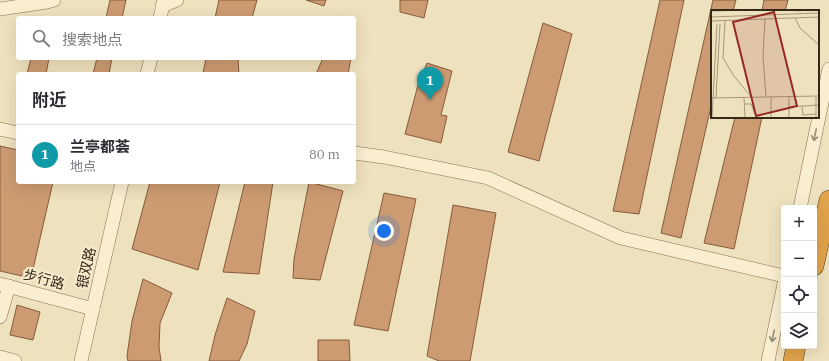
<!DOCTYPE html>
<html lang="zh">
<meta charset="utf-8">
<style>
body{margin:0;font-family:"IBM Plex Serif","Noto Sans SC",serif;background:#f7f7f7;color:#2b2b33}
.controls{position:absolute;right:12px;bottom:12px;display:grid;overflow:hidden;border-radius:4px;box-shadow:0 4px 16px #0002}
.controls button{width:36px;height:36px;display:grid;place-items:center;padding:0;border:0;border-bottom:1px solid #e1e1e2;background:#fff;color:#2b2b33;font:20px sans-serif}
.you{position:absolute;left:384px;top:231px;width:14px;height:14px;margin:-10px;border:3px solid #fff;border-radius:50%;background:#1a73e8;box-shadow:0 0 0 6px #1a73e833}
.badge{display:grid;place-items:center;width:26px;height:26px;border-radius:50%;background:#962825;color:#fff;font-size:13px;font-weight:700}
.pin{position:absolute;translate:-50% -33px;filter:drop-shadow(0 1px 2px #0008)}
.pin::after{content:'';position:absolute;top:21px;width:14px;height:12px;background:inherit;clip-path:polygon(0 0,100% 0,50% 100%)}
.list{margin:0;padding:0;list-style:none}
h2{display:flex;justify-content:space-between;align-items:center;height:52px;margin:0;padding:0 16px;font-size:17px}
h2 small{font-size:13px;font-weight:400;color:#7c7c81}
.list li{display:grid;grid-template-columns:26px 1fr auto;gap:12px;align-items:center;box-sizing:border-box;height:60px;padding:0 16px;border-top:1px solid #e1e1e2}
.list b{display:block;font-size:15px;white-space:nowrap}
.list p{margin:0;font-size:13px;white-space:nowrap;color:#7c7c81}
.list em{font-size:13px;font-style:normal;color:#7c7c81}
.icon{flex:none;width:22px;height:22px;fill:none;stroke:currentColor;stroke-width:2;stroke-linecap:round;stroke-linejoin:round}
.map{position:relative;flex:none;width:829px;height:361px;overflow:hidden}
.search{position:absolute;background:#fff;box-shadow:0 4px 16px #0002;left:16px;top:16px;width:340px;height:44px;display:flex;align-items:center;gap:10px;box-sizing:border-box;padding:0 14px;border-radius:4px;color:#7c7c81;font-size:15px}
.panel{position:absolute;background:#fff;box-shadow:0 4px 16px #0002;left:16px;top:72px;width:340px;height:112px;border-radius:4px}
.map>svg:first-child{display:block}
.building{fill:#cd9b72;stroke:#855b3b}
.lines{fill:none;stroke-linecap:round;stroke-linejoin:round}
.minor-casing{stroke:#867156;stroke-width:14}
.highway-casing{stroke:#533f2b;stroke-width:20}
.minor{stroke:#f9eed0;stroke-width:13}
.highway{stroke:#e1a34a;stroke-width:19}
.oneway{stroke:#978b76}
.labels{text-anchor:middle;stroke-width:4;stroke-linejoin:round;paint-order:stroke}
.street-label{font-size:14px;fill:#35281b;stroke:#f6ebcc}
.inset-road{fill:none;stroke:#a4977c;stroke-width:1}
.view{fill:#962825;fill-opacity:0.15;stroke:#962825;stroke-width:2}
.inset-edge{fill:none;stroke:#35281b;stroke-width:2}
</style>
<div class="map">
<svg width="829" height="361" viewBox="0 0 829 361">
<rect width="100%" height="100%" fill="#eee1bd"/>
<g class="building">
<path d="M 110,0 L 126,0 L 122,18 L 106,18 Z"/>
<path d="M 219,0 L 257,0 L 252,18 L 215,18 Z"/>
<path d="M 306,0 L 326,0 L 324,6 Z"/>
<path d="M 400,0 L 428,0 L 424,18 L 400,12 Z"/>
<path d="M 660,0 L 684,0 L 639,214 L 613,211 Z"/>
<path d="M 713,0 L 736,0 L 733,11 L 712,11 L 712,102 L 681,238 L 661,233 Z"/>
<path d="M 764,0 L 788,0 L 785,11 L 762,11 Z"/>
<path d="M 543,23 L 572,34 L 539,161 L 508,152 Z"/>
<path d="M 31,58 L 49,58 L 46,74 L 27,74 Z"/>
<path d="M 97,58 L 112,58 L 109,74 L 93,74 Z"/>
<path d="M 206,58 L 238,58 L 239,74 L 203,74 Z"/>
<path d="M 323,58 L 351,58 L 348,74 L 316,74 Z"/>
<path d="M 427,63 L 452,71 L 441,115 L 447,116 L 441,143 L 405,134 L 418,85 Z"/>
<path d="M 735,117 L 762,117 L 734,249 L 704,243 Z"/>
<path d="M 0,146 L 18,150 L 18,182 L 53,182 L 31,278 L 0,271 Z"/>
<path d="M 150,182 L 220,182 L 198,270 L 132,249 Z"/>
<path d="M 245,182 L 273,182 L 259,274 L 223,272 Z"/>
<path d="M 309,182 L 343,191 L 320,280 L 293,278 L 294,259 Z"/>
<path d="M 384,193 L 416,199 L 388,331 L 354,325 Z"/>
<path d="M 453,205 L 496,213 L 470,361 L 439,361 L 427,356 Z"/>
<path d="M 143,279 L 172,293 L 160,323 L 159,347 L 161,361 L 128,361 L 127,356 L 132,321 Z"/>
<path d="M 227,298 L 255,311 L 247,344 L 239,361 L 209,361 L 215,335 Z"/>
<path d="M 17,305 L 40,312 L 33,340 L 10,335 Z"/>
<path d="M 318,340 L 349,340 L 350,361 L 318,361 Z"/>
</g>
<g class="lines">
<defs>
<g id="minor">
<path d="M 162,6 L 177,0"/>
<path d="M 0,9 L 47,2 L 54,0"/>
<path d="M 160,18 L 164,0"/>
<path d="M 147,74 L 151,58"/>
<path d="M 0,129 L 18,133"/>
<path d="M 354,153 L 384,157 L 488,178 L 621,238 L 784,276"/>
<path d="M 800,208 L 829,69"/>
<path d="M 0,284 L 93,309"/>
<path d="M 0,317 L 9,286"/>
<path d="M 0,357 L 15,361"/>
<path d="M 81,361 L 122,182"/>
<path d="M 768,361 L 784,284"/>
</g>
<g id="highway">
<path d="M 814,266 L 829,200"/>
<path d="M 793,361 L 796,346"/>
</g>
</defs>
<use href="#minor" class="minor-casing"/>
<use href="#highway" class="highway-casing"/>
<use href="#minor" class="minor"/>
<use href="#highway" class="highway"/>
</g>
<defs><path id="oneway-shaft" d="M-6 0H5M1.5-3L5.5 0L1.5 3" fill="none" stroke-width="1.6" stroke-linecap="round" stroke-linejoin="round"/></defs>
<g class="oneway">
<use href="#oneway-shaft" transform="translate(815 135) rotate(102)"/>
<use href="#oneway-shaft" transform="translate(773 336) rotate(102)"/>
</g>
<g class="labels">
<g class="street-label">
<text transform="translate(86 268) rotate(-77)" y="5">银双路</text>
<text transform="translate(44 279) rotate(15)" y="5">步行路</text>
</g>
</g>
<g transform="translate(711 10)">
<rect width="108" height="108" fill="#eee1bd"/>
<path class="inset-road" d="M 76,0 L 90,1M 0,1 L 38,0M 0,7 L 108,3M 84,8 L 89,18 L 108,35M 54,9 L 52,46 L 55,87M 0,11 L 108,7M 14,11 L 12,48 L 23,66 L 41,88M 60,87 L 60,108M 105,87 L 105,108M 0,88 L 108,86M 5,88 L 9,14M 33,88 L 34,108M 34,94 L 40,94 L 46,108M 77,97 L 108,95M 91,97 L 92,105 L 105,104M 1,108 L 6,14M 78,108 L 78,87"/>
<path class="view" d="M 63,2 L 86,96 L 45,106 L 22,12 Z"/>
<rect width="108" height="108" class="inset-edge"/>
</g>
</svg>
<div class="controls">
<button>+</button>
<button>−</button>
<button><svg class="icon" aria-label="locate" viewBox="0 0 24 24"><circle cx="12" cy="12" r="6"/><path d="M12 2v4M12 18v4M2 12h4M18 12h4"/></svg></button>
<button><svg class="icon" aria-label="layers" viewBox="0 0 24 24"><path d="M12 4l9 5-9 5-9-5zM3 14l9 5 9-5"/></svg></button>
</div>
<div class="you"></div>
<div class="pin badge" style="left:430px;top:100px;background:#0f9aa8">1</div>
<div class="search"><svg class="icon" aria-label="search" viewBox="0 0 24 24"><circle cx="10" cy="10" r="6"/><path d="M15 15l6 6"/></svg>搜索地点</div>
<section class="panel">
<h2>附近<small></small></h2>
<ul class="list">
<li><span class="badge" style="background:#0f9aa8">1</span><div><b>兰亭都荟</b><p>地点</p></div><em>80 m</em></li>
</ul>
</section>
</div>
